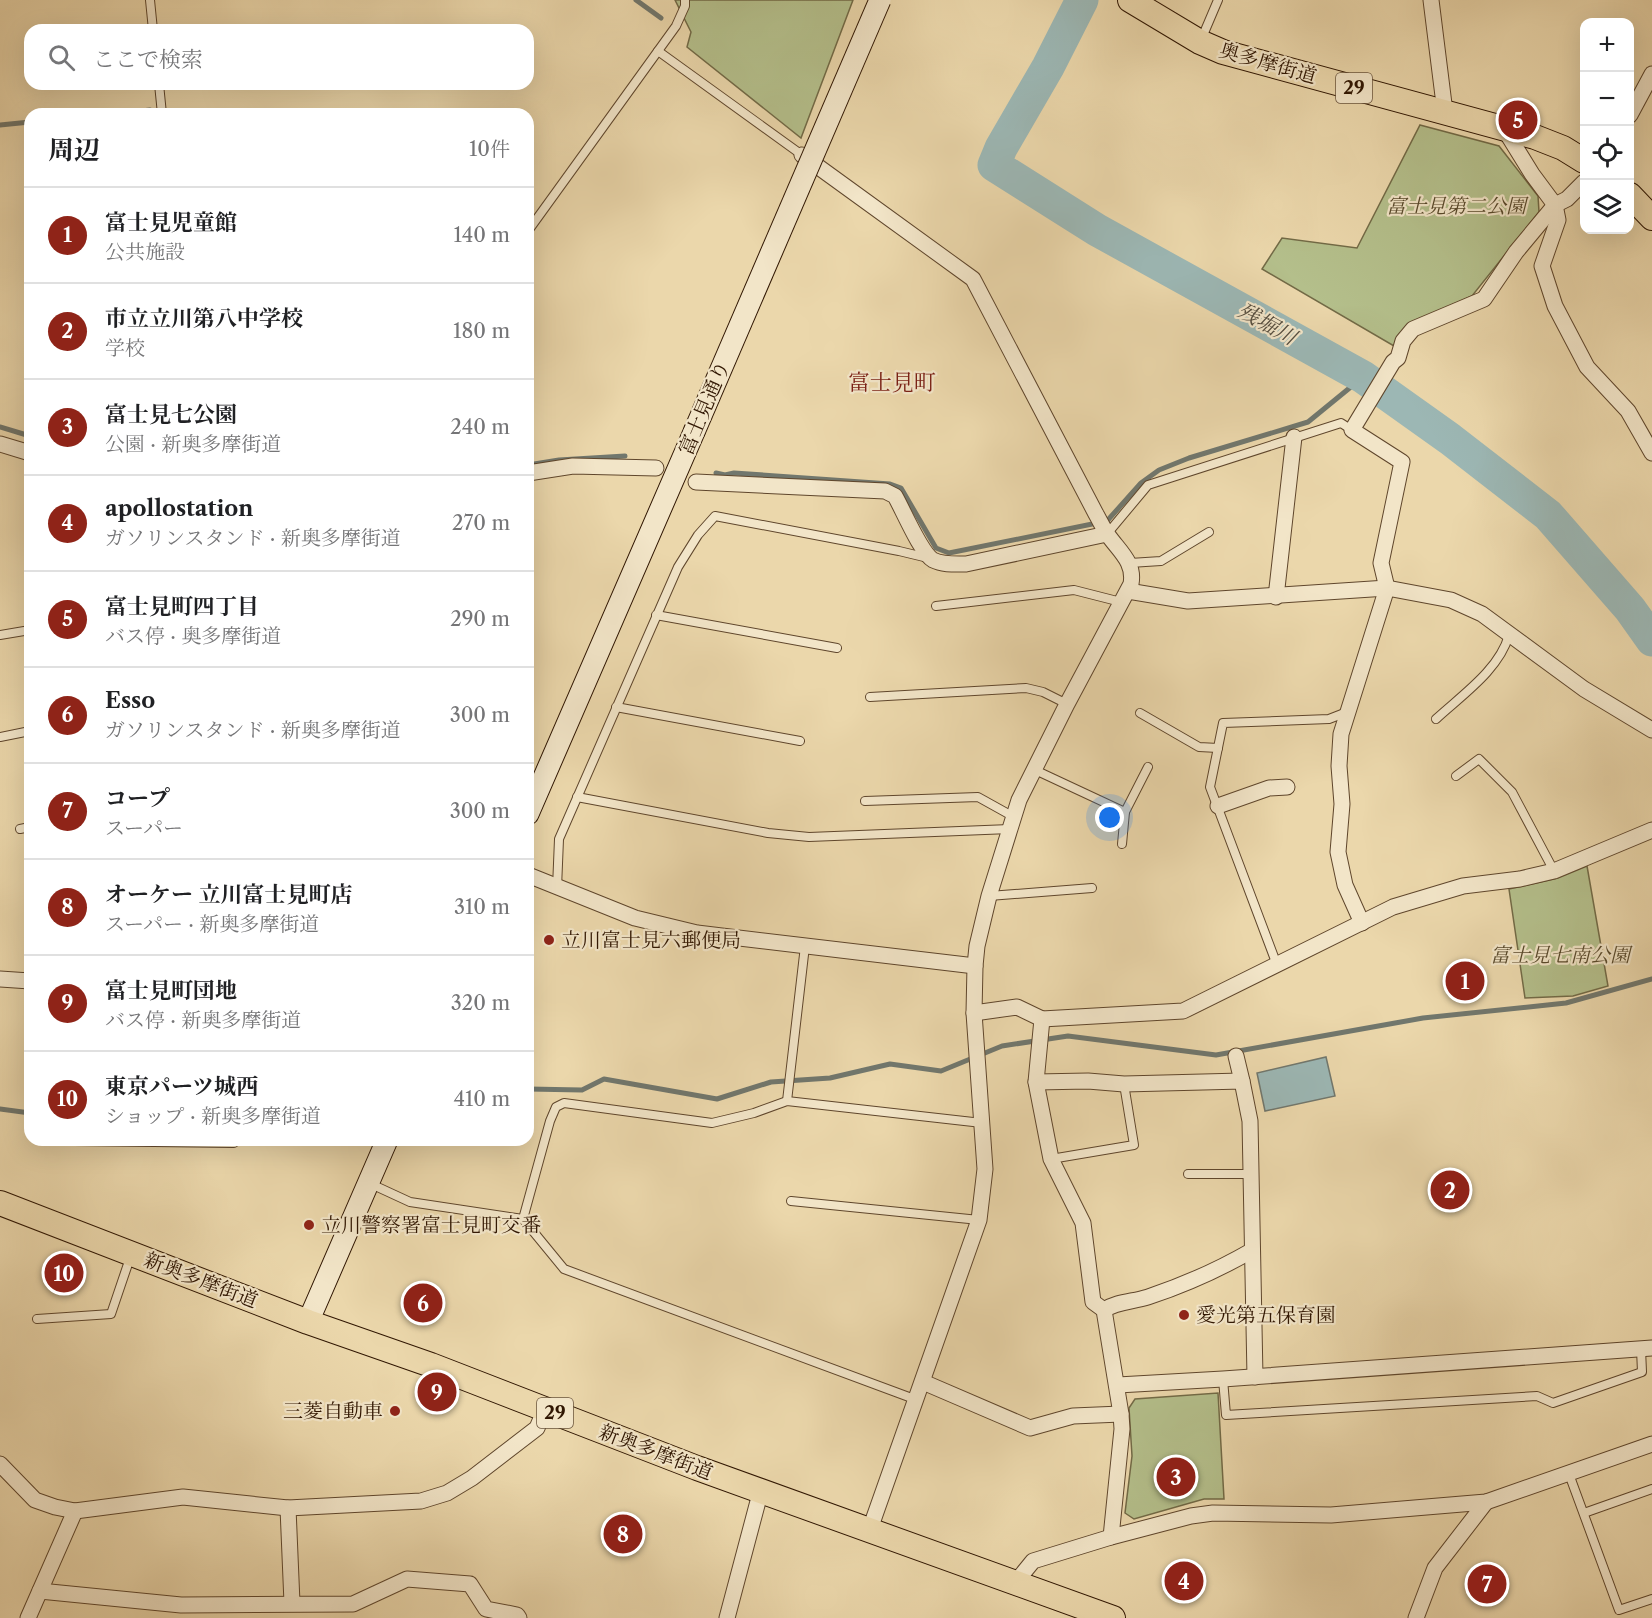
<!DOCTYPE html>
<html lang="ja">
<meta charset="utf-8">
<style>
body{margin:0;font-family:"Libre Caslon Text","Noto Serif JP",serif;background:#f6f6f6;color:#202124}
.controls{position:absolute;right:18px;top:18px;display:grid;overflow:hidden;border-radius:12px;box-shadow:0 6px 24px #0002}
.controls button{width:54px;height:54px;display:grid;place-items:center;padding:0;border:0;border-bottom:2px solid #e0e0e0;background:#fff;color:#202124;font:30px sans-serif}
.you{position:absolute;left:1110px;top:818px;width:21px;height:21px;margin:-15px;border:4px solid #fff;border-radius:50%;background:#1a73e8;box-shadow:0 0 0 9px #1a73e833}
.badge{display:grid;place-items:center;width:39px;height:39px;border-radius:50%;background:#8f2418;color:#fff;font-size:20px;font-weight:700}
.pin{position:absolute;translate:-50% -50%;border:3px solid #fff;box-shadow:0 2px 6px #0006}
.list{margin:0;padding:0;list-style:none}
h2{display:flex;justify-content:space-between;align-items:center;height:78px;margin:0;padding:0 24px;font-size:26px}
h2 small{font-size:20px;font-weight:400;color:#757577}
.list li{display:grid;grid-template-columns:39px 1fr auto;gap:18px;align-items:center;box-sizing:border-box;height:96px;padding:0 24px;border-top:2px solid #e0e0e0}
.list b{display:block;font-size:22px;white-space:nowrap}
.list p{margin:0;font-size:20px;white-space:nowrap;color:#757577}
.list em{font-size:20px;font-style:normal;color:#757577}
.icon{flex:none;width:33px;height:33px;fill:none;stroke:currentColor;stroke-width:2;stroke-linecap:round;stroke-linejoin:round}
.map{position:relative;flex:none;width:1652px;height:1618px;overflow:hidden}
.search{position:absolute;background:#fff;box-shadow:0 6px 24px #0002;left:24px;top:24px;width:510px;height:66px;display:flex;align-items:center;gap:15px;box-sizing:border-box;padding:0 21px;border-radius:18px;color:#757577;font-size:22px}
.panel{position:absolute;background:#fff;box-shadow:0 6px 24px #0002;left:24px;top:108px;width:510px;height:1038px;border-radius:18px}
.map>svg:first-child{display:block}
.green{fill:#b4bf8b;stroke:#726a46;stroke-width:1.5}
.water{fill:#9cb7b4;stroke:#71776d;stroke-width:1.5}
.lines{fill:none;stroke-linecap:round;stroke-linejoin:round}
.stream{stroke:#71776d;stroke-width:5}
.river{stroke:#9cb7b4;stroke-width:33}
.lane-casing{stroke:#5f462c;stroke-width:10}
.street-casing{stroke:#5f462c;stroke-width:17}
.secondary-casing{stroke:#301602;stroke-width:23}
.primary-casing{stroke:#301602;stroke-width:26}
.lane{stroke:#f2e5c8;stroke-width:8}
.street{stroke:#f2e5c8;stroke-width:15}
.secondary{stroke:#f2e5c8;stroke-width:21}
.primary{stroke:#ebd7ab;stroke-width:24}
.secondary-bridge-casing{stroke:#301602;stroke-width:23;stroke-linecap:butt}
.secondary-bridge{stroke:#f2e5c8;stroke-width:21}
.poi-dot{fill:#8f2418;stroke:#f2e5c8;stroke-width:2}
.labels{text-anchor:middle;stroke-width:4.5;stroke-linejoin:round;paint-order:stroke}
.shield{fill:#f2e5c8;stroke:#6a543d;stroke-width:1.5}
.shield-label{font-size:18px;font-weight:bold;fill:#301602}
.street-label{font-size:20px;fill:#301602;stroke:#f2e5c8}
.park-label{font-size:20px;font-style:italic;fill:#58492b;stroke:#f2e5c8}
.poi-label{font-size:20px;fill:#301602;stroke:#f2e5c8;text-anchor:start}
.water-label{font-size:21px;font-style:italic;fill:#564e40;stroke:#f2e5c8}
.quarter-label{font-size:22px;fill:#7a1f14;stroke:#f2e5c8}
</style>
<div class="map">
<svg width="1652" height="1618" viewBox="0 0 1652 1618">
<rect width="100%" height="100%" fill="#ebd7ab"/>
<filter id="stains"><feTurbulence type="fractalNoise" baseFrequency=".00333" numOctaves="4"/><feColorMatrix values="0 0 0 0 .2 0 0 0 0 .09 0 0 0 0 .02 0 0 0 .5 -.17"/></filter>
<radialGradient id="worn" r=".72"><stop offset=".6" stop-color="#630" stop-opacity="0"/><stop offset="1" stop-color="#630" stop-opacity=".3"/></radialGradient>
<g class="green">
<path d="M 675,0 L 853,0 L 801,138 L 687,47 L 691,32 Z"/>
<path d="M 1420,125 L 1499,146 L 1538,196 L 1539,212 L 1472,296 L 1414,322 L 1394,346 L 1262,269 L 1282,238 L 1357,248 Z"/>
<path d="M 1587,866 L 1608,986 L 1573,996 L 1525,998 L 1509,889 L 1558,878 Z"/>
<path d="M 1218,1393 L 1224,1499 L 1204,1499 L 1134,1519 L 1125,1513 L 1132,1456 L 1129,1408 L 1135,1399 Z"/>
</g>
<path class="water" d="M 1326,1057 L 1335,1096 L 1265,1111 L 1257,1073 Z"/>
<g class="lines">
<g class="stream">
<path d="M 636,0 L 661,18"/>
<path d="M 114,114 L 150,110"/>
<path d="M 263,114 L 298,111 L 303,114"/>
<path d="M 0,125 L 30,122"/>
<path d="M 0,427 L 30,436"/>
<path d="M 528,465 L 559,460 L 625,456"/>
<path d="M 716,473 L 725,475 L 734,473 L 890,484 L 901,488 L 936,548 L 949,553 L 1107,521 L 1141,483 L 1159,470 L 1189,458 L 1308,422 L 1363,377"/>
<path d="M 528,1089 L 582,1090 L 604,1079 L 717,1099 L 771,1082 L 830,1078 L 890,1064 L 941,1071 L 1002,1046 L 1068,1036 L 1216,1055 L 1423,1018 L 1566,1003 L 1652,979"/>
<path d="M 0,1109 L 30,1113"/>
</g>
<path class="river" d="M 1082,0 L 1048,67 L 1001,148 L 994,165 L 1097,230 L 1363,377 L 1450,439 L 1548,515 L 1630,609 L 1652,640"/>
<defs>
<g id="lane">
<path d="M 150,0 L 153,30"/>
<path d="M 1201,40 L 1218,0"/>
<path d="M 658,51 L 802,155"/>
<path d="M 159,84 L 162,114"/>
<path d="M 528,231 L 676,26 L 685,6 L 685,0"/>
<path d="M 1107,534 L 1148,485 L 1341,423 L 1352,430"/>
<path d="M 1130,563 L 1161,561 L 1209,532"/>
<path d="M 936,606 L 1074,590 L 1121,602"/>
<path d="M 656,615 L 837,648"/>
<path d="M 0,635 L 30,630"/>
<path d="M 870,697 L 1026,688 L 1043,692 L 1067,704"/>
<path d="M 616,707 L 800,741"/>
<path d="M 1140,713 L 1199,747 L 1218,748"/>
<path d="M 1436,719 C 1462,695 1499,670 1509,635"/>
<path d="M 0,737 L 30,731"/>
<path d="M 1035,770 L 1125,812 L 1148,767"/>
<path d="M 1456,776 L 1479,759 L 1512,792 L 1554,871"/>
<path d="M 577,797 L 768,833 L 809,837 L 1010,829"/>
<path d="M 865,801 L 978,797 L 1014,817"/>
<path d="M 20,829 L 30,827"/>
<path d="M 1122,844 L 1125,812"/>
<path d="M 557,888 L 559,839 L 678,567 L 698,535 L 715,516 L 899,551 L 928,558"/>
<path d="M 989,896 L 1092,888"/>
<path d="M 1277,965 L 1210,787 L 1223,723 L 1329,719 L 1347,712"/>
<path d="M 787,1101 L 805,946"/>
<path d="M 74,1141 L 234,1143"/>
<path d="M 1051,1159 L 1134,1145 L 1124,1084"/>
<path d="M 1188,1174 L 1252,1174"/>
<path d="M 371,1184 L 410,1202 L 523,1219"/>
<path d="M 791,1201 L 979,1220"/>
<path d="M 37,1319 L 111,1314 L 130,1258"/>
<path d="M 1223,1379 L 1226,1415 L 1537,1396 L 1553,1403 L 1642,1372 L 1641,1349"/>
<path d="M 917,1400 L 564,1269 L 523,1219 L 550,1121 L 556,1107 L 564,1103 L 712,1123 L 754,1113 L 787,1101 L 982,1123"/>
<path d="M 1569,1474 L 1619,1610 L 1652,1599"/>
<path d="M 1584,1513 L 1652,1489"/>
</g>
<g id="street">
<path d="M 1431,0 L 1445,112"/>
<path d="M 1630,115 L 1652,74"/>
<path d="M 1503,127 L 1532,174 L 1555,205 L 1558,220 L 1542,266 L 1555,306 L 1587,367 L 1628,411 L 1652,453"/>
<path d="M 802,155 L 973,279 L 1096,514 C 1100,521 1103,528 1108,535 C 1119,551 1135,562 1131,584 L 1067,704 L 1019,800 L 989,896 L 977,946 L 975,966 L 974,1013 L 985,1169 L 979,1220 L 870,1529"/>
<path d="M 0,444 L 30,453"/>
<path d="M 528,473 L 573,466 L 656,468"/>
<path d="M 696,482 L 885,491 L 895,496 C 903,510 921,553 933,560 C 943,565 956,564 966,564 L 1107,534"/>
<path d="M 1128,591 L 1188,601 L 1387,588 L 1451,600 L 1482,614 L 1584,689 L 1652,730"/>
<path d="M 1276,597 L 1294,437"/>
<path d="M 1218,806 L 1269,788 L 1287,787"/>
<path d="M 528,875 L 635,918 L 697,933 L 975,966"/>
<path d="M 1362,923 L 1345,885 L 1338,852 L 1342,804 L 1339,766 L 1341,734 L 1387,588 L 1381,563 L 1402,462 L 1352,430 L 1393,362 L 1398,358 L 1403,341 L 1413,329 L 1484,299 L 1516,252 L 1555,205 L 1567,199 L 1584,182"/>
<path d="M 0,979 L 30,981"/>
<path d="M 974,1013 L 1017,1007 L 1042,1019 L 1036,1082 L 1051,1159 L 1083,1223 L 1093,1302 L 1104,1310 L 1121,1414 L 1122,1429 L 1111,1537"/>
<path d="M 1042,1019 L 1183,1011 L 1393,907 L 1463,886 L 1520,879 L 1554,871 L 1652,830"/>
<path d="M 1236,1056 L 1242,1081"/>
<path d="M 1036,1082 L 1088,1081 L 1124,1084 L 1242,1081 L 1250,1121 L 1255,1377"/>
<path d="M 1104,1310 C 1118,1301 1133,1302 1148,1297 C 1184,1285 1218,1270 1251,1251"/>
<path d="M 923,1382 L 1030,1428 L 1073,1416 L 1121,1414"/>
<path d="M 1118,1385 L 1223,1379 L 1652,1348"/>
<path d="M 0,1464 L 35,1500 L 55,1507 L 75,1511 L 183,1497 L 288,1508 L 421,1501 L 447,1493 L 472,1478 L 537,1428 L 545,1409"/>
<path d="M 288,1508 L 292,1603"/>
<path d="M 1015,1583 L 1033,1561 L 1111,1537 L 1191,1516 L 1213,1513 L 1331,1515 L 1486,1502 L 1652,1444"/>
<path d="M 40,1591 L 181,1605 L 353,1604 L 407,1579 L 470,1584 L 486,1609 L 517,1615 L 519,1618"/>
<path d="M 28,1618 L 75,1511"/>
<path d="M 727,1618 L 761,1490"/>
<path d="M 1416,1618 L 1435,1568 L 1486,1502"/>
</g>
<g id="secondary">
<path d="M 528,814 L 694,432"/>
<path d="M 308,1322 L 387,1140"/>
</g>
<g id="primary">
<path d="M 1130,0 L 1200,42 L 1223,52 L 1535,137 L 1563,148 L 1584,161"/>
<path d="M 1630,195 L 1652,218"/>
<path d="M 0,1203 L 308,1322 L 431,1365 L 697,1468 L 1113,1618"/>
</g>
</defs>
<use href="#lane" class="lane-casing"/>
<use href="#street" class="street-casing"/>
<use href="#secondary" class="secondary-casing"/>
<use href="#primary" class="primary-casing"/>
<use href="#lane" class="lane"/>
<use href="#street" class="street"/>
<use href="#secondary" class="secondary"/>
<use href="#primary" class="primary"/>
<defs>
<path id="secondary-bridge" d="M 694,432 L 880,0"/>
</defs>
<use href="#secondary-bridge" class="secondary-bridge-casing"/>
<use href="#secondary-bridge" class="secondary-bridge"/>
</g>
<g class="poi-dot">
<circle cx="549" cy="940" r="6"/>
<circle cx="309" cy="1225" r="6"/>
<circle cx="1184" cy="1315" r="6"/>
<circle cx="395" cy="1411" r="6"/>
</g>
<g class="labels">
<g class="shield">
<rect x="1336" y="73" width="36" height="30" rx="4.5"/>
<rect x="537" y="1398" width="36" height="30" rx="4.5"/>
</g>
<g class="shield-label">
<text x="1354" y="94">29</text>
<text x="555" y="1419">29</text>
</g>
<g class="street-label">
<text transform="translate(1268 63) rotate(16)" y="7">奥多摩街道</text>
<text transform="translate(704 408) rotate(-67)" y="7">富士見通り</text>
<text transform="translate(201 1280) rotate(21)" y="7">新奥多摩街道</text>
<text transform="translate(656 1452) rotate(21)" y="7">新奥多摩街道</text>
</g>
<g class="park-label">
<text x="1456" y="213">富士見第二公園</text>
<text x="1560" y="962">富士見七南公園</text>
</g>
<g class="poi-label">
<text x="561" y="947">立川富士見六郵便局</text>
<text x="321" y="1232">立川警察署富士見町交番</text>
<text x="1196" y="1322">愛光第五保育園</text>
<text x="383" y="1418" text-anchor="end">三菱自動車</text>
</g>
<g class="water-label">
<text transform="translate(1267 324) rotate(29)" y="7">残堀川</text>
</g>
<g class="quarter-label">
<text x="892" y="390">富士見町</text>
</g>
</g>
<rect width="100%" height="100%" filter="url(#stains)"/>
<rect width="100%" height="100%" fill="url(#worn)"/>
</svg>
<div class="controls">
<button>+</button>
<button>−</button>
<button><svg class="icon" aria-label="locate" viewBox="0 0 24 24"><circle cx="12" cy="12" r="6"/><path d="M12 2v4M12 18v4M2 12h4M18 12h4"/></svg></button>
<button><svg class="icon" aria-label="layers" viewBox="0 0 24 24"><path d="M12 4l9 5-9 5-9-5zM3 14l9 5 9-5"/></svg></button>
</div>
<div class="you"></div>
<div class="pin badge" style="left:1465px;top:981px">1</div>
<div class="pin badge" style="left:1450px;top:1190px">2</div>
<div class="pin badge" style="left:1176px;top:1477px">3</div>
<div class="pin badge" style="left:1184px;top:1581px">4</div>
<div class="pin badge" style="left:1518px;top:120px">5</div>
<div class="pin badge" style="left:423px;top:1303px">6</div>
<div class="pin badge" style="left:1487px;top:1584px">7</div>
<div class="pin badge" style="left:623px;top:1534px">8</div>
<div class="pin badge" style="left:437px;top:1392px">9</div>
<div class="pin badge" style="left:64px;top:1273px">10</div>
<div class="search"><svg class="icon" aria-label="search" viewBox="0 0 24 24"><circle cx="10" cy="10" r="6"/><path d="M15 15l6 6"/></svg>ここで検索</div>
<section class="panel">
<h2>周辺<small>10件</small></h2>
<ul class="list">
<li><span class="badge">1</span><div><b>富士見児童館</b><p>公共施設</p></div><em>140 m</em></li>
<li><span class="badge">2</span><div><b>市立立川第八中学校</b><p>学校</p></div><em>180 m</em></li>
<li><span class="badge">3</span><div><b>富士見七公園</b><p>公園 · 新奥多摩街道</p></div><em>240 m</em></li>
<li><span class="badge">4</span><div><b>apollostation</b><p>ガソリンスタンド · 新奥多摩街道</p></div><em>270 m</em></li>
<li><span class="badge">5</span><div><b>富士見町四丁目</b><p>バス停 · 奥多摩街道</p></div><em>290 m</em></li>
<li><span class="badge">6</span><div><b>Esso</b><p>ガソリンスタンド · 新奥多摩街道</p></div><em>300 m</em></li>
<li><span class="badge">7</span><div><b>コープ</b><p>スーパー</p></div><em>300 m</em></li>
<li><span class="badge">8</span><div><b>オーケー 立川富士見町店</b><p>スーパー · 新奥多摩街道</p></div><em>310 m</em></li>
<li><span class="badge">9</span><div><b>富士見町団地</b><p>バス停 · 新奥多摩街道</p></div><em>320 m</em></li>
<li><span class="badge">10</span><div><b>東京パーツ城西</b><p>ショップ · 新奥多摩街道</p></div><em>410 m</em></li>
</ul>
</section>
</div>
